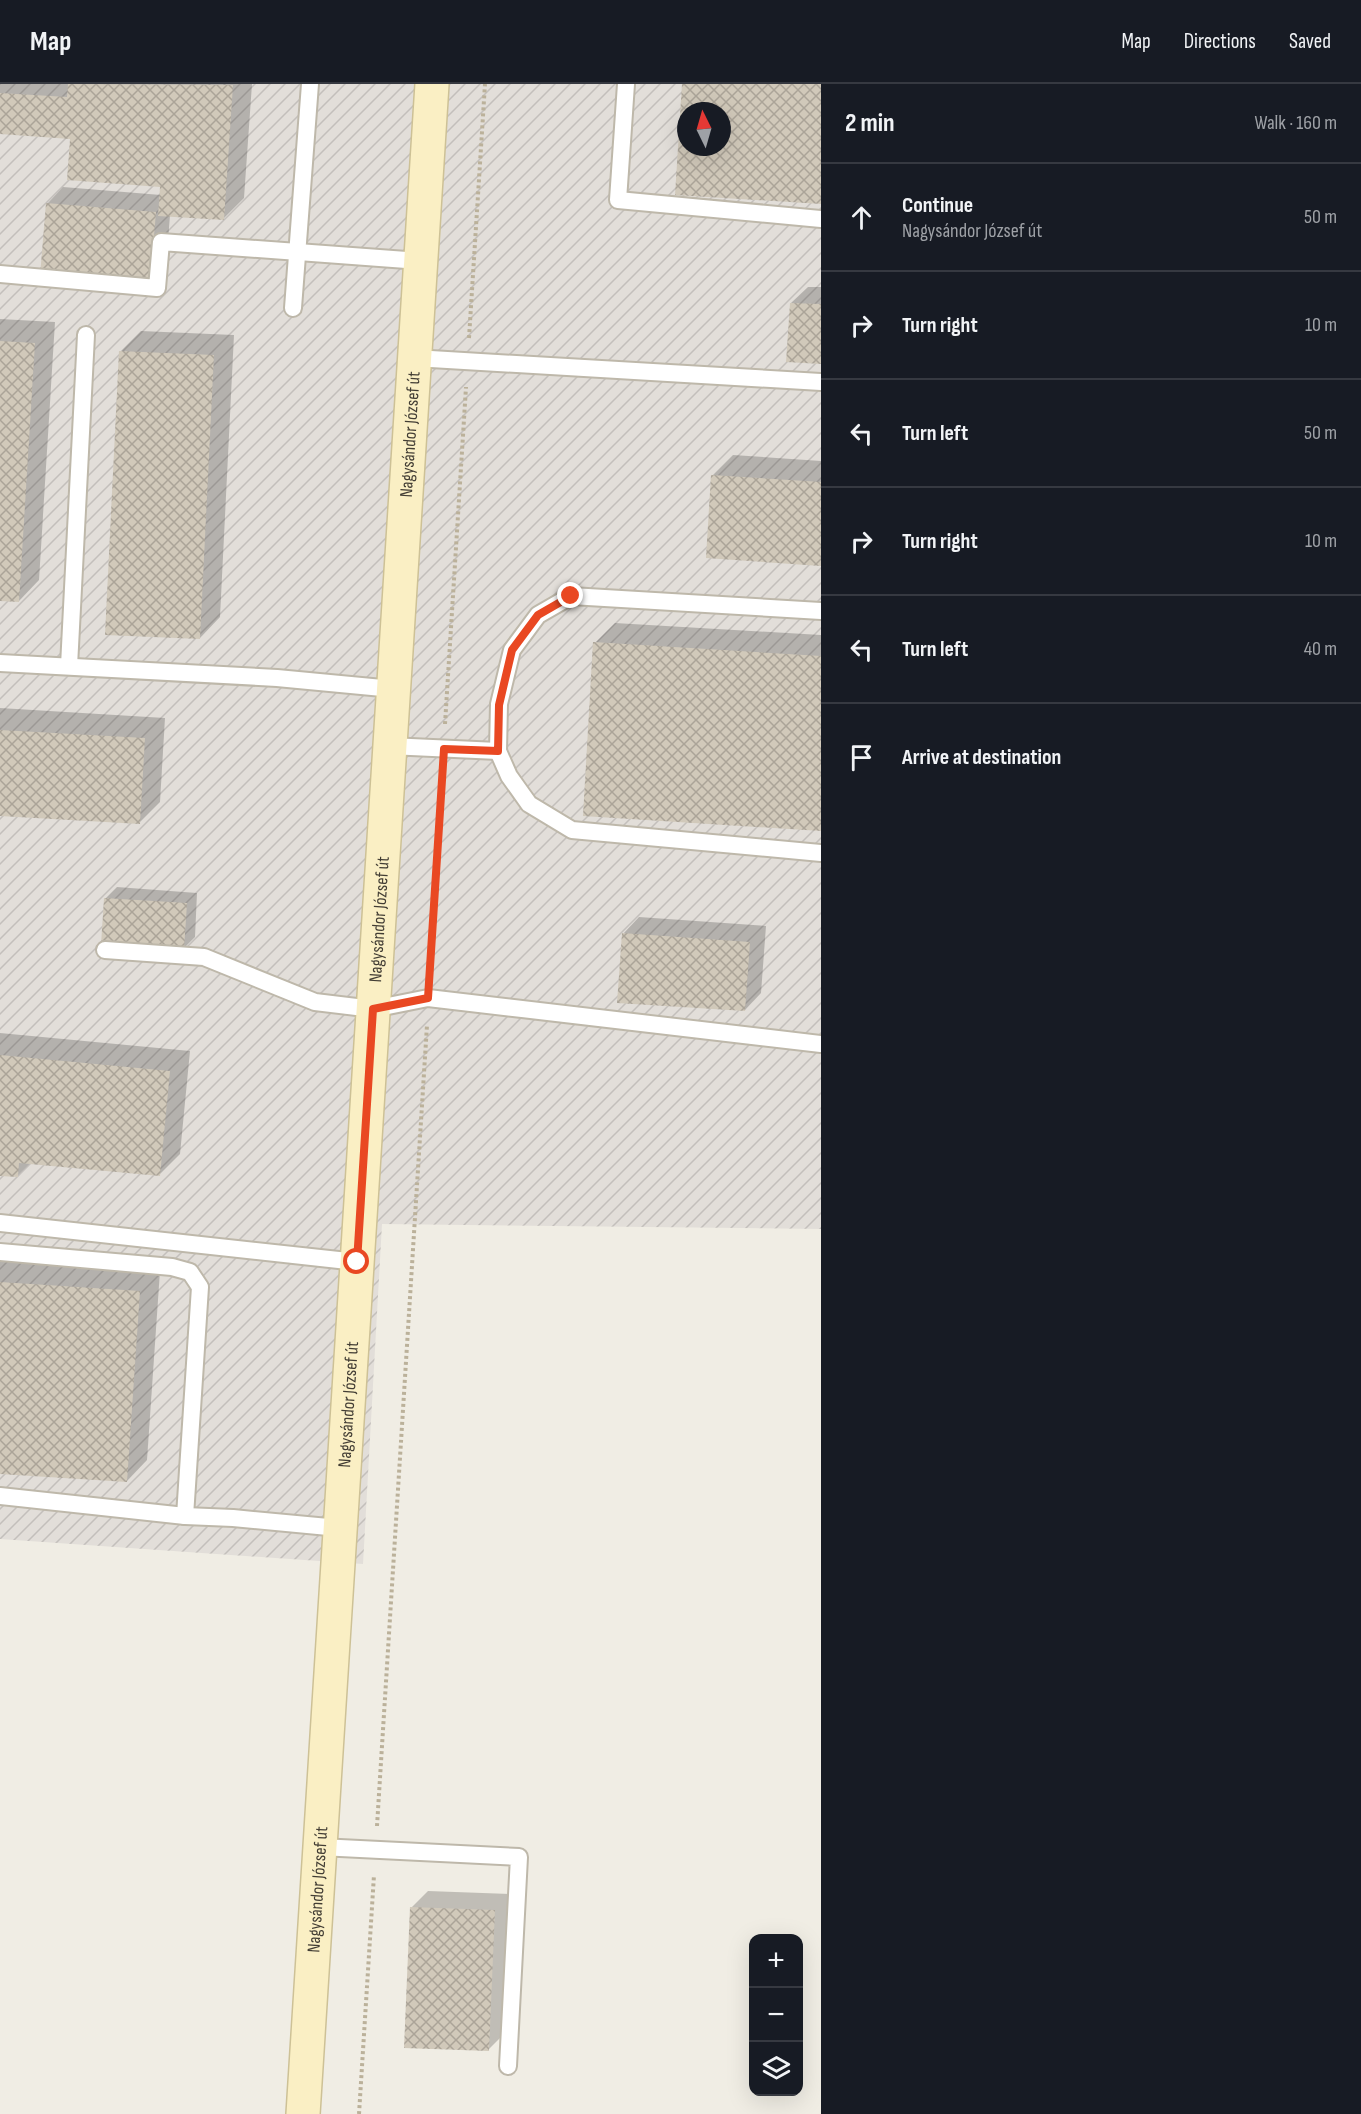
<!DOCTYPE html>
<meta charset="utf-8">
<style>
body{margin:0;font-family:"Sofia Sans Condensed",sans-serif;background:#20242c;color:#f1f3f6}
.controls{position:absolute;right:18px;bottom:18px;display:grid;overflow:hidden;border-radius:12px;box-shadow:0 6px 24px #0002}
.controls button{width:54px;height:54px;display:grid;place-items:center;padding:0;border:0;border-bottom:2px solid #363941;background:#171b24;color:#f1f3f6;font:30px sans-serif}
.compass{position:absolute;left:677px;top:18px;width:54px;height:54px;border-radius:50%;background:#171b24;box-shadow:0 6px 24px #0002;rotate:355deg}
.stop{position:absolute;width:18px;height:18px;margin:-14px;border:4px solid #e94822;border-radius:50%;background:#fff}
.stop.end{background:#e94822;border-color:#fff;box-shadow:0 2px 6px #0008}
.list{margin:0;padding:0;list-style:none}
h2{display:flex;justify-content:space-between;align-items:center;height:78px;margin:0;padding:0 24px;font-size:26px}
h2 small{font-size:20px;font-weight:400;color:#9ea1a6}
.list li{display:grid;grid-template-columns:39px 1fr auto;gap:18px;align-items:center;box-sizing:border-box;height:108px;padding:0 24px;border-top:2px solid #363941}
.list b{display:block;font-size:22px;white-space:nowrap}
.list p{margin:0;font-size:20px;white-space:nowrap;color:#9ea1a6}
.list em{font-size:20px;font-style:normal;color:#9ea1a6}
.icon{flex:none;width:33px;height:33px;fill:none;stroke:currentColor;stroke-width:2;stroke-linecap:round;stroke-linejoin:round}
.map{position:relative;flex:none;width:821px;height:2030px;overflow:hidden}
header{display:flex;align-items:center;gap:36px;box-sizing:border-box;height:84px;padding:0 30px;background:#171b24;border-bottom:2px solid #363941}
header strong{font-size:28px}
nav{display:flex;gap:33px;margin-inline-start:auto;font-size:21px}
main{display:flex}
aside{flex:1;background:#171b24}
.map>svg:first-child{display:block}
.industrial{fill:url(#industrial-furrows);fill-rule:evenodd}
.shadow{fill:#0003}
.building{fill:url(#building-cross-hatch);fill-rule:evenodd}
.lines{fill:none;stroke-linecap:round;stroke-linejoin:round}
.lane-casing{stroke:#beb8aa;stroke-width:20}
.secondary-casing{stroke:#cdc196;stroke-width:36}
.path{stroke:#bbb19a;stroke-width:4;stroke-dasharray:3 3;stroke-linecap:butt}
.lane{stroke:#fff;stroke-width:16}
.secondary{stroke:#faefc4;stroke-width:33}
.route{stroke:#e94822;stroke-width:8}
.labels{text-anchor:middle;stroke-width:5;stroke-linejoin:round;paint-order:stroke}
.street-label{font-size:18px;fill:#423d34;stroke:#fff}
</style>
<header>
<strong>Map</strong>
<nav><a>Map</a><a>Directions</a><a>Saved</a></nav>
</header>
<main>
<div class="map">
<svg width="821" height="2030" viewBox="0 0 821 2030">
<defs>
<pattern id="industrial-furrows" width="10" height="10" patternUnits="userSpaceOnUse" patternTransform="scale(1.5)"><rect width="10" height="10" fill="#e2ded9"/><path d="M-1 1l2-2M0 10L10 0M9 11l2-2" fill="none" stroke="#c3bfbb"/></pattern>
<pattern id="building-cross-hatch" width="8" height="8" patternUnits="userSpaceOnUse" patternTransform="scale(1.5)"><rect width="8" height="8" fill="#d1c9ba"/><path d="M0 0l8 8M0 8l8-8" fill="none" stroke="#aba498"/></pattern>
</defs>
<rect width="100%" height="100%" fill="#f0ede4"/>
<path class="industrial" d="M 0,0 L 821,0 L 821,1145 L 382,1140 L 363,1480 L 0,1455 ZM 686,27 L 722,27 L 722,63 L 686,63 Z"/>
<g class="shadow">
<path d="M 0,0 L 252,0 L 244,114 L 223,135 L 170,131 L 166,183 L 47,120 L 63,103 L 161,111 L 161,101 L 72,54 L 0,49 Z"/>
<path d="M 808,203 L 821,203 L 821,278 L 791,219 Z"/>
<path d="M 0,235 L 55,238 L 39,496 L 19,517 L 0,516 Z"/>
<path d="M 141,247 L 234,251 L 220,533 L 200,554 L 120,268 Z"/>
<path d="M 733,371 L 821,377 L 821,481 L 713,391 Z"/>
<path d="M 615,539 L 821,551 L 821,745 L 595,559 Z"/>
<path d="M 0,624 L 165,634 L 160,718 L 139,739 L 0,730 Z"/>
<path d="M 117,803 L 197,809 L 195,853 L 183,865 L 105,815 Z"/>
<path d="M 639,833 L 766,842 L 761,909 L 745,926 L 623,850 Z"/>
<path d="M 0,949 L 190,967 L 180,1070 L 160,1090 L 31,1078 L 17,1092 L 0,1090 Z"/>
<path d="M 0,1176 L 160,1187 L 147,1376 L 127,1397 L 0,1388 Z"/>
<path d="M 428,1807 L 511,1810 L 505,1949 L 488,1966 L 411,1824 Z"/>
</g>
<g class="building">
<path d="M 68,0 L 233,1 L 224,136 L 158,132 L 160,103 L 67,96 L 70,55 L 0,50 L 0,9 L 67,13 Z"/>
<path d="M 682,0 L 821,0 L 821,120 L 675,111 ZM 686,27 L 722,27 L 722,63 L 686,63 Z"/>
<path d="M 46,119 L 156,128 L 150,201 L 40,192 Z"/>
<path d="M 790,219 L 821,220 L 821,280 L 786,278 Z"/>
<path d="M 0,257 L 35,259 L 19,518 L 0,517 Z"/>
<path d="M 119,267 L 214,271 L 200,555 L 105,551 Z"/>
<path d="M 711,391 L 821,398 L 821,482 L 706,474 Z"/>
<path d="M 593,558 L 821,572 L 821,747 L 583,732 Z"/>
<path d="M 0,646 L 145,654 L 140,740 L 0,732 Z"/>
<path d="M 104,814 L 187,819 L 184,866 L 101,861 Z"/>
<path d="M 622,849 L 750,858 L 745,927 L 617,919 Z"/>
<path d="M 0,971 L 170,987 L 160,1092 L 19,1079 L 18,1093 L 0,1092 Z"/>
<path d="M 0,1198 L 140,1207 L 127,1398 L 0,1390 Z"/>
<path d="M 410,1823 L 495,1826 L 489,1967 L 404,1964 Z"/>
</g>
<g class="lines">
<defs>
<g id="lane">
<path d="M 626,0 L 618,116 L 821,135"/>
<path d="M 0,190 L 157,204 L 161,158 L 420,177"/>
<path d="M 293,224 L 310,0"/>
<path d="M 414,274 L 821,298"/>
<path d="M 821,527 L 571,512 L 538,531 L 512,566 L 499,620 L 498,667 L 509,692 L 529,720 L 572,746 L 821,769"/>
<path d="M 0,579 L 277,594 L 393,605"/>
<path d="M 69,582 L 86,251"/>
<path d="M 389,662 L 498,667"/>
<path d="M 105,866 L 204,873 L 315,918 L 373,925 L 428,914 L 821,960"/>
<path d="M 0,1139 L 357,1178"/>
<path d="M 0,1168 L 172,1183 L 190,1188 L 200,1203 L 185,1432"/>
<path d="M 0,1412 L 185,1432 L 233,1434 L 339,1444"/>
<path d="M 320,1763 L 519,1773 L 508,1982"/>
</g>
<g id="secondary">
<path id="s1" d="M 303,2030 L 432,0"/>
</g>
</defs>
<use href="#lane" class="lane-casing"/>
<use href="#secondary" class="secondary-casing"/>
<g class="path">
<path d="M 469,254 L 485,0"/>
<path d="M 445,640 L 466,303"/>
<path d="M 430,889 L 442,689"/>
<path d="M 377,1742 L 427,941"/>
<path d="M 359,2030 L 374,1791"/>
</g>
<use href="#lane" class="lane"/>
<use href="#secondary" class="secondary"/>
</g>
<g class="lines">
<path class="route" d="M 357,1178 L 373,925 L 428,914 L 444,665 L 498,667 L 499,621 L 512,566 L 538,531 L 571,512"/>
</g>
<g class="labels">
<g class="street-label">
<text dy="6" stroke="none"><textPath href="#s1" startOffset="1683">Nagysándor József út</textPath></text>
<text dy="6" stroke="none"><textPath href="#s1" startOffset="1197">Nagysándor József út</textPath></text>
<text dy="6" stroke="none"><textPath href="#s1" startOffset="711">Nagysándor József út</textPath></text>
<text dy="6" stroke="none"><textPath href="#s1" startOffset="225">Nagysándor József út</textPath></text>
</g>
</g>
</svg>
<div class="controls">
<button>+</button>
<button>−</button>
<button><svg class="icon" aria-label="layers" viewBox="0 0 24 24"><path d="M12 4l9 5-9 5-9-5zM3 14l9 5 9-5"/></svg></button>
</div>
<svg class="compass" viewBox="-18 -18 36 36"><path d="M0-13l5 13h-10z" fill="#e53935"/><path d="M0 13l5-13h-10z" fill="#9ea1a6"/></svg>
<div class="stop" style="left:357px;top:1178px"></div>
<div class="stop end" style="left:571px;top:512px"></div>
</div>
<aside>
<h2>2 min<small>Walk · 160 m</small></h2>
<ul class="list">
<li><svg class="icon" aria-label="ahead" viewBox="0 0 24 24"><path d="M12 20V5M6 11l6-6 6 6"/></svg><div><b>Continue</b><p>Nagysándor József út</p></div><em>50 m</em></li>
<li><svg class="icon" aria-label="right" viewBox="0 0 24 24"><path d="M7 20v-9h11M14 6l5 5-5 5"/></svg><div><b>Turn right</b></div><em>10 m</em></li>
<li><svg class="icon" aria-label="left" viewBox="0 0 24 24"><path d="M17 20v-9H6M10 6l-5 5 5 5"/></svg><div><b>Turn left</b></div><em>50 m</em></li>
<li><svg class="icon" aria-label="right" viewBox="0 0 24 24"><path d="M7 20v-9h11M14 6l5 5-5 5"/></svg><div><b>Turn right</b></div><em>10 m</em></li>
<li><svg class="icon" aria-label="left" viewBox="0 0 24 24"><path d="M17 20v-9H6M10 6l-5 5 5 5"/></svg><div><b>Turn left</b></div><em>40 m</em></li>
<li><svg class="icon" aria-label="arrive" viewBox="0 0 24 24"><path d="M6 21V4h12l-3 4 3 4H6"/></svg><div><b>Arrive at destination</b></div></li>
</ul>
</aside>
</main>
